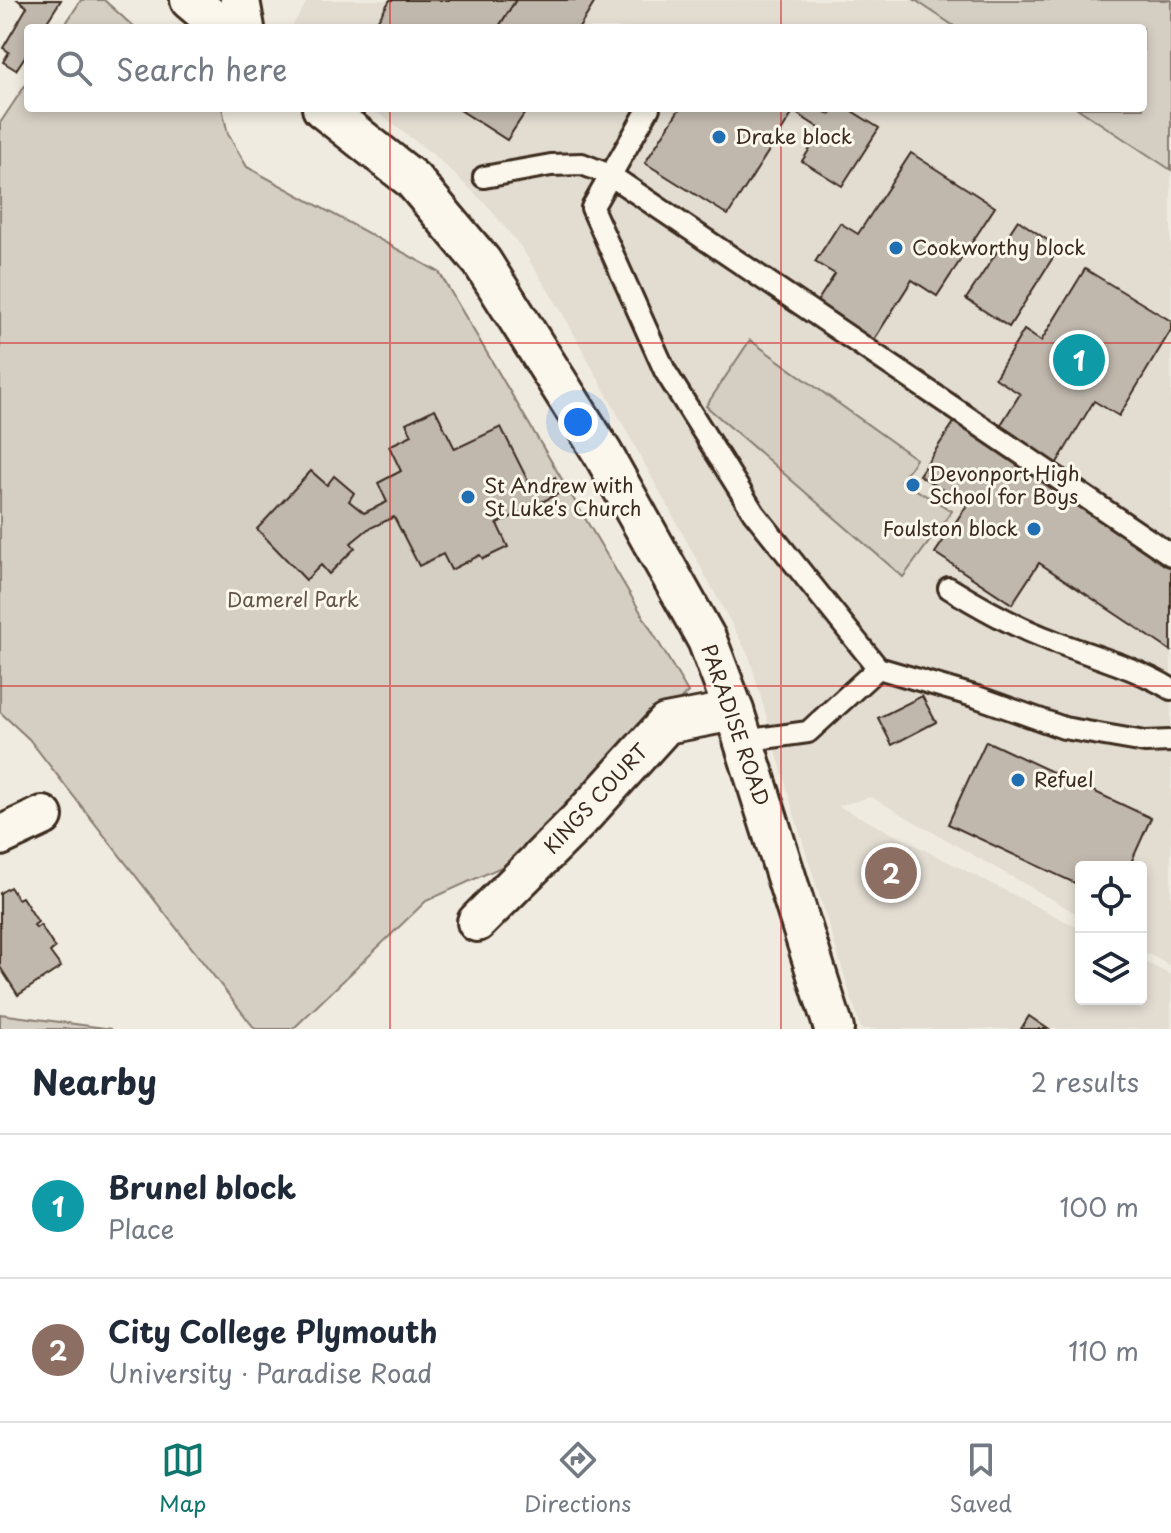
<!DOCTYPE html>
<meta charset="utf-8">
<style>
body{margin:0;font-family:"Playpen Sans",sans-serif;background:#f2f2f3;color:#1f2937}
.controls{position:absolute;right:24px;bottom:24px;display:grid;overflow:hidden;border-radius:8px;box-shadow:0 4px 12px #0003}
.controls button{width:72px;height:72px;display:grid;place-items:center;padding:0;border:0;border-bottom:2px solid #e0e1e3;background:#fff;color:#1f2937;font:40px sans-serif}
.you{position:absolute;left:578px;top:422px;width:28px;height:28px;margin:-20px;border:6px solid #fff;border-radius:50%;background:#1a73e8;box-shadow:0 0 0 12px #1a73e833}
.badge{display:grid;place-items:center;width:52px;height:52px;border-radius:50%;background:#0f766e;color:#fff;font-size:26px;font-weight:700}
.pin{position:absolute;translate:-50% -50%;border:4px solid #fff;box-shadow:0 2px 8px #0006}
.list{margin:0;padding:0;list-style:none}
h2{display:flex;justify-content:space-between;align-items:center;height:104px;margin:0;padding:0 32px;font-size:34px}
h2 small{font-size:26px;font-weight:400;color:#747a83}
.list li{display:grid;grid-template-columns:52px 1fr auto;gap:24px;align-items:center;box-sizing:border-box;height:144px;padding:0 32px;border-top:2px solid #e0e1e3}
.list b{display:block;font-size:30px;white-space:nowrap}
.list p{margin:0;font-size:26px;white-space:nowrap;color:#747a83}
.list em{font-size:26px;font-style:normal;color:#747a83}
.icon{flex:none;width:44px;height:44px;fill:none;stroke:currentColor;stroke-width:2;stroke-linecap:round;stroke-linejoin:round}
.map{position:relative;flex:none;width:1171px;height:1029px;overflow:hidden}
.search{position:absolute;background:#fff;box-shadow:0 4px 12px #0003;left:24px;right:24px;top:24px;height:88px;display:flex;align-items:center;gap:20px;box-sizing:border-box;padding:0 28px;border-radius:8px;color:#747a83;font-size:30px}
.sheet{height:392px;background:#fff}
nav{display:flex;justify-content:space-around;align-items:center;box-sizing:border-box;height:112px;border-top:2px solid #e0e1e3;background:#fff;font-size:22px;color:#747a83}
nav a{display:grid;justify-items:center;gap:4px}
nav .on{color:#0f766e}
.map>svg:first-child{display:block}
.built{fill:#e2dcd1}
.green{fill:#d5cec3;stroke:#887c70;stroke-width:2}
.building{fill:#c0b8ad;stroke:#3b2a1e;stroke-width:2}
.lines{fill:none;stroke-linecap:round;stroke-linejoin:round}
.lane-casing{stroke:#3b2a1e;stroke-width:26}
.street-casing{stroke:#3b2a1e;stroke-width:44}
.lane{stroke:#fbf7ec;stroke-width:20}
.street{stroke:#fbf7ec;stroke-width:38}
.grid{fill:none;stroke:#d62828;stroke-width:2;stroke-opacity:0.55}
.poi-dot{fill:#1f6fb2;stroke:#fbf7ec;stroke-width:3}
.labels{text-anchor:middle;stroke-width:6;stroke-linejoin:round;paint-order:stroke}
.poi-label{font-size:20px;fill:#3b2a1e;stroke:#fbf7ec;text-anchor:start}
.park-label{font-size:20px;fill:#625347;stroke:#fbf7ec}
.street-label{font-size:20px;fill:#3b2a1e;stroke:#fbf7ec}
</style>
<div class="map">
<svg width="1171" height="1029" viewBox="0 0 1171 1029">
<rect width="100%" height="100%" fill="#f0ebe0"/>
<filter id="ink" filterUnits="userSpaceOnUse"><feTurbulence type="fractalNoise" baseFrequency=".0125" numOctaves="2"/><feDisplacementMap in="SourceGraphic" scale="16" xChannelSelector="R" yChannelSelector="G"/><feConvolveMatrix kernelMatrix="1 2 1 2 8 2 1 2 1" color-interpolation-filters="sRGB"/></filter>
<g filter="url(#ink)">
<path class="built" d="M 308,0 L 1171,0 L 1171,966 L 1141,950 L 1141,867 L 1081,867 L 1081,916 L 871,797 L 838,806 L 1081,929 L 1081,999 L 1141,999 L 1141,960 L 1171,975 L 1171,1029 L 861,1029 L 795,817 L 749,656 L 563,314 L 521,247 L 485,203 L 434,155 L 371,108 L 1143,108 L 1143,28 L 291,28 Z"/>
<g class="green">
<path d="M 81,0 L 104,0 L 135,28 L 63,28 Z"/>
<path d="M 915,0 L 1171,0 L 1171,170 L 1077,108 L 1143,108 L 1143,28 L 957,28 Z"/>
<path d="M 28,81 L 28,108 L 222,108 L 228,134 L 247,167 L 439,272 L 688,692 L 519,859 L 426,901 L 293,1029 L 255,1029 L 29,739 L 0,712 L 0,123 Z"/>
<path d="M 750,340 L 916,459 L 901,481 L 952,511 L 903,577 L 706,406 Z"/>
<path d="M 0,1014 L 112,1029 L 0,1029 Z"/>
</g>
<g class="building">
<path d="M 18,0 L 61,0 L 43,28 L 28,28 L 28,52 L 16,70 L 3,62 L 9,52 L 3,48 L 27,7 Z"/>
<path d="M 390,0 L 516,0 L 498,28 L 373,28 Z"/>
<path d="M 516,0 L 596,0 L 579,28 L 498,28 Z"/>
<path d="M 457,108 L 528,108 L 507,140 Z"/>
<path d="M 680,108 L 796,108 L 728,215 L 645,163 Z"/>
<path d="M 796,108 L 819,108 L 830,115 L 835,108 L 847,108 L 879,128 L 842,186 L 802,161 L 822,130 L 793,111 Z"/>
<path d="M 911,153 L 995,207 L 937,296 L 912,280 L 870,346 L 813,308 L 835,274 L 815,262 L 840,223 L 858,234 Z"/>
<path d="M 1018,220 L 1059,248 L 1009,327 L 966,299 Z"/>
<path d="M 1085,269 L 1171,321 L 1171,330 L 1119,416 L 1094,401 L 1055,466 L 997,431 L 1020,394 L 995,378 L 1024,330 L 1041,341 Z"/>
<path d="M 435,409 L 455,449 L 501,427 L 532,489 L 555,477 L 562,492 L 497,524 L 508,547 L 483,559 L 480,555 L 451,570 L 443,554 L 419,566 L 394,517 L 368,529 L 351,543 L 355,548 L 329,574 L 321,565 L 306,580 L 257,529 L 311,471 L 327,485 L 334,476 L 354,493 L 349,501 L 364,513 L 387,502 L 378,483 L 401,471 L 389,446 L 412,435 L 406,423 Z"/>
<path d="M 955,421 L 1171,565 L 1171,651 L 1039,563 L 1012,604 L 935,553 L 967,505 L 919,475 Z"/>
<path d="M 922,696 L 936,722 L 892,745 L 878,718 Z"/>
<path d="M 986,741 L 1151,818 L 1129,867 L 1081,867 L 1081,886 L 948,824 Z"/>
<path d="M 10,887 L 18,899 L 22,897 L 38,922 L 34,925 L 36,928 L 40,925 L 55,948 L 50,952 L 61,967 L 18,995 L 0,967 L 0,893 Z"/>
<path d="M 1029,1016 L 1048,1029 L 1021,1029 Z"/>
</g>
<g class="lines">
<defs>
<g id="lane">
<path d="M 649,108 L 592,208 L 665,371 L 754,513 L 878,668 L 977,697 L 1064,728 L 1145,742 L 1171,741"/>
<path d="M 484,177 L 551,165 L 582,164 L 610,175 L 1171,555"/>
<path d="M 949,588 C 980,607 1010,624 1043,637 C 1087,655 1131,665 1171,689"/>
<path d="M 743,741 L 808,732 L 878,668"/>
</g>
<g id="street">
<path d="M 190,0 L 223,28"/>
<path d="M 240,0 L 245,28"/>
<path d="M 322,108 L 413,180 L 482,262 L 603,454 L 707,640 L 734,711 L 834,1029"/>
<path d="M 0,836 L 43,816"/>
<path d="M 477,922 L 579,820 L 666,724 L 734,711"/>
</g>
</defs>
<use href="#lane" class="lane-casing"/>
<use href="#street" class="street-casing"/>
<use href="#lane" class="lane"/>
<use href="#street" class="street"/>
</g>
</g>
<path class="grid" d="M 390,0 L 390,28M 781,0 L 781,28M 390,108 L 390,1029M 781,108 L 781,1029M 0,343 L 1171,343M 0,686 L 1171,686"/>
<g class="poi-dot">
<circle cx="719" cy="137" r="8"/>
<circle cx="896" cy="248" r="8"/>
<circle cx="913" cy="485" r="8"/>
<circle cx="468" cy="497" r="8"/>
<circle cx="1034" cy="529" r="8"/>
<circle cx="1018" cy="780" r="8"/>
</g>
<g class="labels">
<g class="poi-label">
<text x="735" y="144">Drake block</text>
<text x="912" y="255">Cookworthy block</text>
<text x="929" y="481">Devonport High<tspan x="929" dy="23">School for Boys</tspan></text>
<text x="484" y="493">St Andrew with<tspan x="484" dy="23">St Luke's Church</tspan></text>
<text x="1018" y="536" text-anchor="end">Foulston block</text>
<text x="1034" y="787">Refuel</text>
</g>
<g class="park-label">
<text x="293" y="607">Damerel Park</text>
</g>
<g class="street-label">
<text transform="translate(735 725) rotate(71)" y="7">PARADISE ROAD</text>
<text transform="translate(596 799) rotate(-47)" y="7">KINGS COURT</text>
</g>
</g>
</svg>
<div class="controls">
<button><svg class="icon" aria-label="locate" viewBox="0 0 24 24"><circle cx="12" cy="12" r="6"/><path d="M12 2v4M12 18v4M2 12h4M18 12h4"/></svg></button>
<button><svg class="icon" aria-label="layers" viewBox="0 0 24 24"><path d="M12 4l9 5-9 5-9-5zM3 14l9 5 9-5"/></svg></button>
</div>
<div class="you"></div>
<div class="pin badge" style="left:1079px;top:360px;background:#0f9aa8">1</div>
<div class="pin badge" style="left:891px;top:873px;background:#8d6e63">2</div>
<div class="search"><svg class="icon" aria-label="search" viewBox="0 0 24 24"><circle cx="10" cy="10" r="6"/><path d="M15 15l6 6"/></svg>Search here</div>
</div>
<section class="sheet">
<h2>Nearby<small>2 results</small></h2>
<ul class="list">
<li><span class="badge" style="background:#0f9aa8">1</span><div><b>Brunel block</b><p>Place</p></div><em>100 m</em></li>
<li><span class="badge" style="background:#8d6e63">2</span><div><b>City College Plymouth</b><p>University · Paradise Road</p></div><em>110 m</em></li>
</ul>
</section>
<nav>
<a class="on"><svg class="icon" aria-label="map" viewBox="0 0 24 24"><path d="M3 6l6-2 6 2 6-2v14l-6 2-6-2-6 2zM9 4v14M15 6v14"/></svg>Map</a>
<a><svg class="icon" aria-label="directions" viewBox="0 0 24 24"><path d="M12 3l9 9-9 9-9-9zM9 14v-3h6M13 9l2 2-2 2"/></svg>Directions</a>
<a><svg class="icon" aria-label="saved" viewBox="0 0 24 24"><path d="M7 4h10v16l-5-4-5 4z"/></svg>Saved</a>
</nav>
